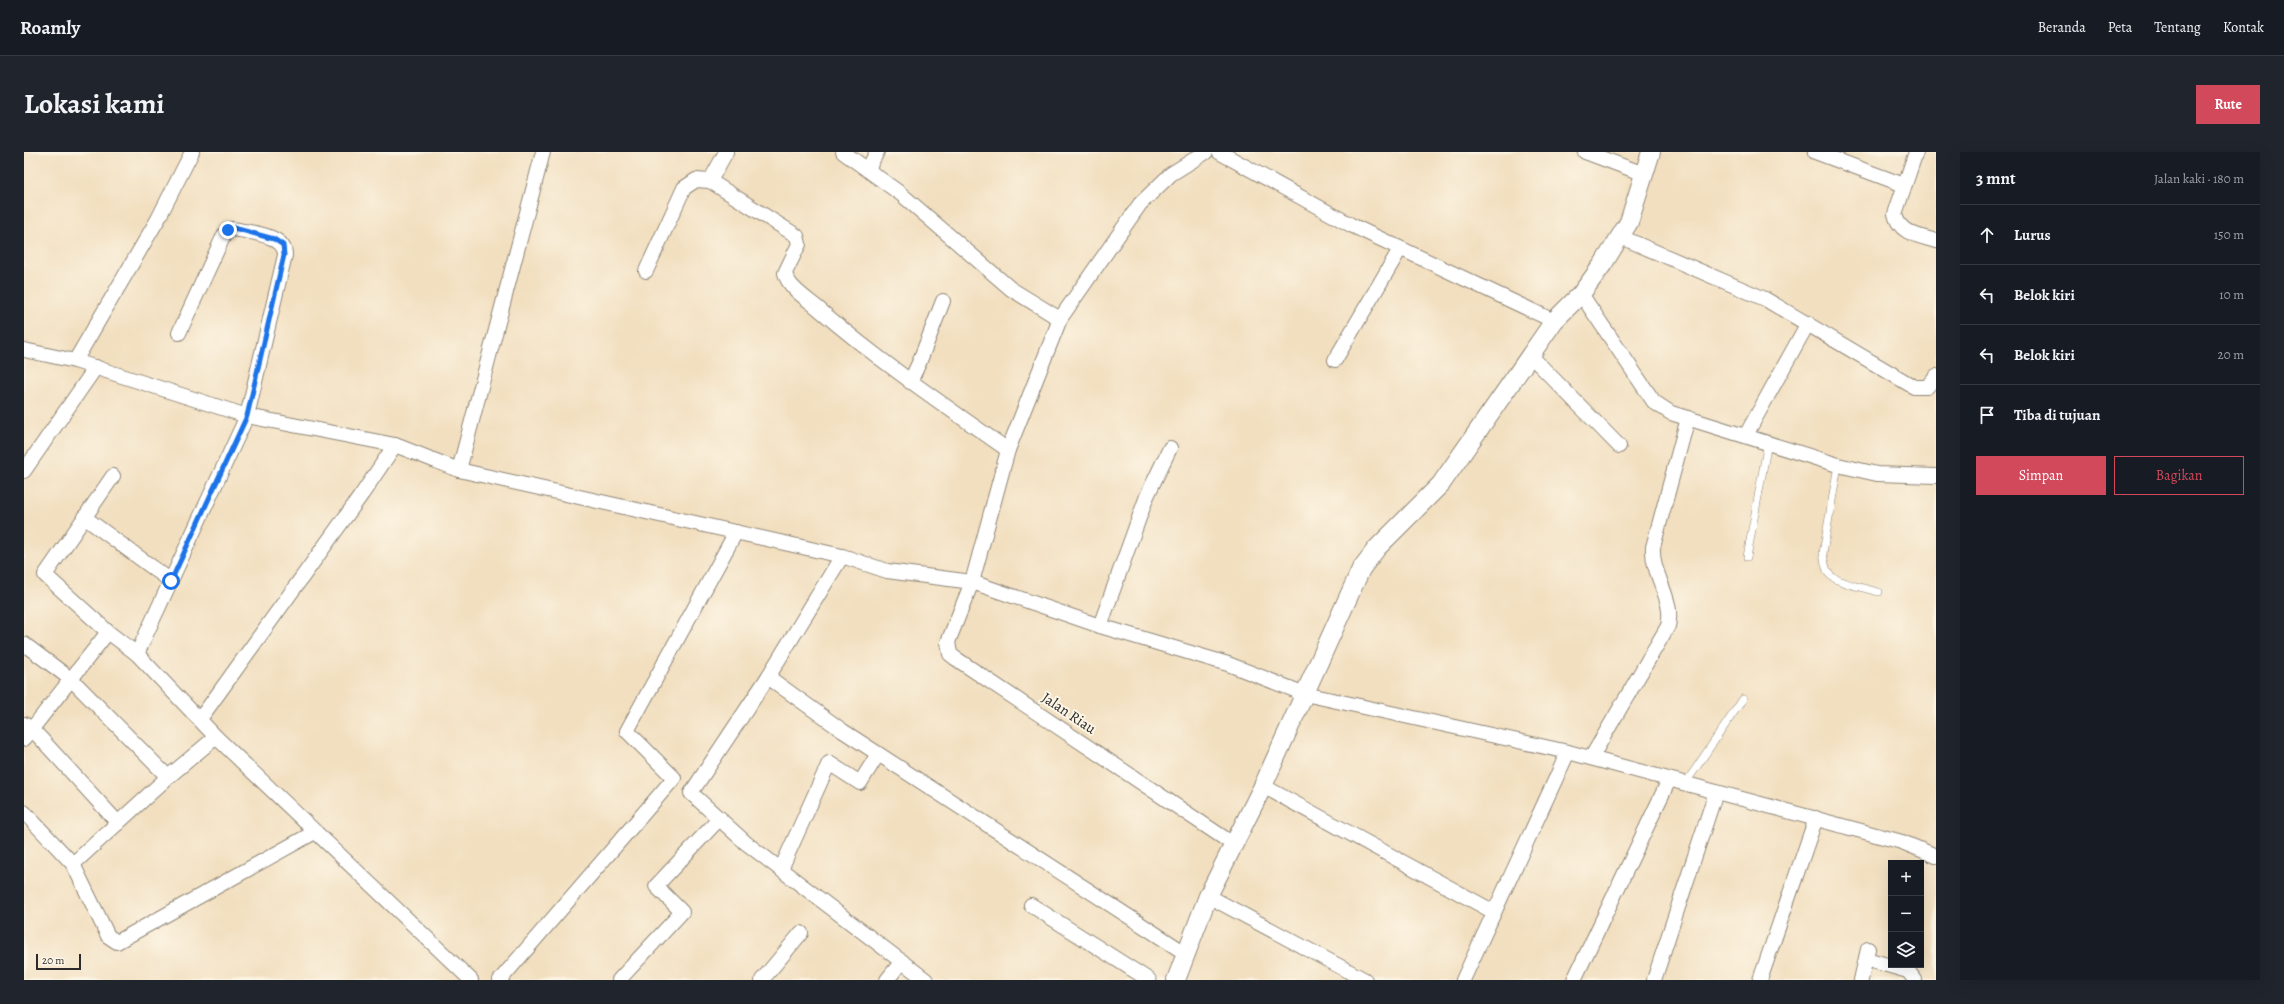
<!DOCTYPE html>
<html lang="id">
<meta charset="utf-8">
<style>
body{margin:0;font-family:Alegreya,serif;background:#20242c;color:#f1f3f6}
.controls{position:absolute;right:12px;bottom:12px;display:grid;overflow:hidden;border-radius:0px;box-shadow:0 4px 16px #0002}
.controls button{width:36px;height:36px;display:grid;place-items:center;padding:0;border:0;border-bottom:1px solid #363941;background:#171b24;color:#f1f3f6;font:20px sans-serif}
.scale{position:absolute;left:12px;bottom:10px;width:45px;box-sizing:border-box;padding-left:4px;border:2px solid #2b2b2b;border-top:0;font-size:11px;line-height:14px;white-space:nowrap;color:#2b2b2b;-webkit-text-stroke:3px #fcf5e5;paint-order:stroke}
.stop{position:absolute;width:12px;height:12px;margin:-9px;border:3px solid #1a73e8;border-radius:50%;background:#fff}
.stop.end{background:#1a73e8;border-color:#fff;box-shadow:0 1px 4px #0008}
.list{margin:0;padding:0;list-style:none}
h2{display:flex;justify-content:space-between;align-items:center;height:52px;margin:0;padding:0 16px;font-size:17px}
h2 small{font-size:13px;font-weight:400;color:#9ea1a6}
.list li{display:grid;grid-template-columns:26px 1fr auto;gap:12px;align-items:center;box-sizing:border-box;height:60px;padding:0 16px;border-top:1px solid #363941}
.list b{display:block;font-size:15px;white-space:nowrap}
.list em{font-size:13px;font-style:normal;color:#9ea1a6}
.actions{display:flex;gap:8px;padding:12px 16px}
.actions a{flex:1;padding:9px 0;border:1px solid #d1495b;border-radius:0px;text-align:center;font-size:14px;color:#d1495b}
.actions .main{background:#d1495b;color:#fff}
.icon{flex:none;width:22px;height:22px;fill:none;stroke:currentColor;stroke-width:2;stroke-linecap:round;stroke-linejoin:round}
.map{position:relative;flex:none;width:1912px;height:828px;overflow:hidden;border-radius:0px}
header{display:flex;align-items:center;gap:24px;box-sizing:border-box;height:56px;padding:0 20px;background:#171b24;border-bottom:1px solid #363941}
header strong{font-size:19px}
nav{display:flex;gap:22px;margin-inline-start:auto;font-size:14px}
.intro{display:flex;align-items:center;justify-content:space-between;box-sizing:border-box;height:96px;padding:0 24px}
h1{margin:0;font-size:28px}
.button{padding:10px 18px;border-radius:0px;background:#d1495b;color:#fff;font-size:14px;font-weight:700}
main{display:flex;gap:24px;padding:0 24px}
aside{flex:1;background:#171b24;border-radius:0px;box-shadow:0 4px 16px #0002}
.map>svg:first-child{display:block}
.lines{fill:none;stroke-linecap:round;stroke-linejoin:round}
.service-casing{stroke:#8e8576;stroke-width:8}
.minor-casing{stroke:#8e8576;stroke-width:16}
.tertiary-casing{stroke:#8e8576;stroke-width:20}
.service{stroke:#fff;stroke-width:7}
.minor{stroke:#fff;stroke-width:14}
.tertiary{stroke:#fff;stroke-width:18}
.route{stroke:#1a73e8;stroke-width:5}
.labels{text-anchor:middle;stroke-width:4;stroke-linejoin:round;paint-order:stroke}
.street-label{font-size:15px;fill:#2b2b2b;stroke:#fcf5e5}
</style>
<header>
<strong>Roamly</strong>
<nav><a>Beranda</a><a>Peta</a><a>Tentang</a><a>Kontak</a></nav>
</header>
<div class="intro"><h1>Lokasi kami</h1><a class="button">Rute</a></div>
<main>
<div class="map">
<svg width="1912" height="828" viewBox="0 0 1912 828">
<rect width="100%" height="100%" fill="#fcf5e5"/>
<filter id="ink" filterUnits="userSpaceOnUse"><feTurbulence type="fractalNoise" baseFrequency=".025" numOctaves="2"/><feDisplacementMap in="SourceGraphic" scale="8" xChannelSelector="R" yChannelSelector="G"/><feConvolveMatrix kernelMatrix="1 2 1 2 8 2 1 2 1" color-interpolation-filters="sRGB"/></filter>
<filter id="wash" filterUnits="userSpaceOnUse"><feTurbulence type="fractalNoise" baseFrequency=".012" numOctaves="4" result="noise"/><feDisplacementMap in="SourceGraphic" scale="16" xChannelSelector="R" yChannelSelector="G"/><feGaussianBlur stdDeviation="0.9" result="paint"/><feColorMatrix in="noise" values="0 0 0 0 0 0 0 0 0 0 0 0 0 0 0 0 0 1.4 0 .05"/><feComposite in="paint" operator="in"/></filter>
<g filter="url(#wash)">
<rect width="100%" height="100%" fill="#f2dfc0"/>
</g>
<g filter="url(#ink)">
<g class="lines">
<defs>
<g id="service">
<path d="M 1814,313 L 1799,401 C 1800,407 1801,417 1805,422 C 1812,431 1844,437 1855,440"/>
<path d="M 1723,405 L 1744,290"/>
<path d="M 1661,632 L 1719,547"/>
</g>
<g id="minor">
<path d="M 819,0 L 877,42 L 987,137 L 1036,167"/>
<path d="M 1182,0 L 1147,22 L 1116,52 L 1036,167 L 984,298 L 948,430 L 924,490 L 926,502 L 931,506 L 1209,692"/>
<path d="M 1195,0 L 1327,73 L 1530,169"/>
<path d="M 1561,0 L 1620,22"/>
<path d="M 1791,0 L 1880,33"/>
<path d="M 1892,0 L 1871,62 C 1875,82 1896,84 1912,89"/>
<path d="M 844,17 L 853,0"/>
<path d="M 686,29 L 773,84 L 775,92 L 761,121 C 764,136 785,148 796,158 C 855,209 920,253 984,298"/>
<path d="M 1597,85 L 1741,147 L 1890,235 L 1903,235 L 1912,224"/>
<path d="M 622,119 L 660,36 L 672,28 L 686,29 L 702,0"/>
<path d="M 1557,142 L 1630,250 L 1647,261 L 1814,313 L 1853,322 L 1912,324"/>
<path d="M 0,198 L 51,209 L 223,264 L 371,293 L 435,318 L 818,404 L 863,419 L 948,430 L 1076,474 L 1204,512 L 1281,542 L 1544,600 L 1878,690 L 1912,704"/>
<path d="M 1506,203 L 1595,294"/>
<path d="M 1311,208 L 1376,97"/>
<path d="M 51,209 L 134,67 L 168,0"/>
<path d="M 886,230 L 895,211 L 919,149"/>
<path d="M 1722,283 L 1784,171"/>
<path d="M 435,318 L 519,0"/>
<path d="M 0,319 L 72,215"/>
<path d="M 89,324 L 21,423 L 84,480 L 113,502 L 192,585 L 447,828"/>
<path d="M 60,365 L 147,429"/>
<path d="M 818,404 L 744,525 L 667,641 L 722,691 L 902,828"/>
<path d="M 1076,474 L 1123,344 L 1146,296"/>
<path d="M 0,492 L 48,528 L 144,625"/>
<path d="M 113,502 L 223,264 L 261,103 C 261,82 226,81 210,77 L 204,78 L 200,83 L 155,181"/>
<path d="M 744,525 L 819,579 L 1161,801"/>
<path d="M 176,567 L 338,342 L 371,293"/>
<path d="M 0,572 L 9,578 L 94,671"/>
<path d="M 0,587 L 84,480"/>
<path d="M 1567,606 L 1644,474 C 1651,447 1627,423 1629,395 L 1664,266"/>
<path d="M 1239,634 L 1470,760"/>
<path d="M 0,660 L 49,712 L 84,784 L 93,790 L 291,680"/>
<path d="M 49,712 L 144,625 L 192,585"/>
<path d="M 757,717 L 805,611 L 836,631 L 854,602"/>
<path d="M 1184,744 L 1341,828"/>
<path d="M 1007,753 L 1125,828"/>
<path d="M 1842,807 L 1884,819 L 1891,828"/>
<path d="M 476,828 L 650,626 L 603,579 L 712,380"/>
<path d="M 595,828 L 658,760 L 632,734 L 696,666"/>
<path d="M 738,828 L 777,781"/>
<path d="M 863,828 L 878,809"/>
<path d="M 1439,828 L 1544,600"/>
<path d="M 1550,828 L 1645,628"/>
<path d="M 1630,828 L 1692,640"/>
<path d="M 1736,828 L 1792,666"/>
<path d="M 1837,828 L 1844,797"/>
</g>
<path id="tertiary" d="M 1152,828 L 1184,744 L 1239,634 L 1337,417 L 1353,396 L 1417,332 L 1530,169 L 1557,142 L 1579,112 L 1605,70 L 1627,0"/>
</defs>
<use href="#service" class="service-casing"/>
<use href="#minor" class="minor-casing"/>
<use href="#tertiary" class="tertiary-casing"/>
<use href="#service" class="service"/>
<use href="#minor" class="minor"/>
<use href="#tertiary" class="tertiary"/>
</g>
</g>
<g class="lines" filter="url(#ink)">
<path class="route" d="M 147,429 L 223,264 L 260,103 L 259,93 L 250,87 L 210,76 L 204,78"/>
</g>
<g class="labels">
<g class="street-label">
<text transform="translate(1045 561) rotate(34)" y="5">Jalan Riau</text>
</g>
</g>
</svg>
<div class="controls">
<button>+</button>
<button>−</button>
<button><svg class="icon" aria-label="layers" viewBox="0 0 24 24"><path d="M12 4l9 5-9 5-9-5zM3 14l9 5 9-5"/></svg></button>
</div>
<div class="scale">20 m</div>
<div class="stop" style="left:147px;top:429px"></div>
<div class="stop end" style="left:204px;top:78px"></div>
</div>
<aside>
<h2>3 mnt<small>Jalan kaki · 180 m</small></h2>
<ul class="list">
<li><svg class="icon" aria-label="ahead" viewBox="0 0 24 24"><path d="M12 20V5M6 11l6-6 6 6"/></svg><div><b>Lurus</b></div><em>150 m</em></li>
<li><svg class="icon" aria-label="left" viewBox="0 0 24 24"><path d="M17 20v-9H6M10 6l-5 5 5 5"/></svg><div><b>Belok kiri</b></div><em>10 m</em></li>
<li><svg class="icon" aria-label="left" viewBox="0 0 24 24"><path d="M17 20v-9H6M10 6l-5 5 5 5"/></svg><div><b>Belok kiri</b></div><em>20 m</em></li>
<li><svg class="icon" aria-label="arrive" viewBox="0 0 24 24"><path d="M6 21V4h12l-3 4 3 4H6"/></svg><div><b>Tiba di tujuan</b></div></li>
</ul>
<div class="actions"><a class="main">Simpan</a><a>Bagikan</a></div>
</aside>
</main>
